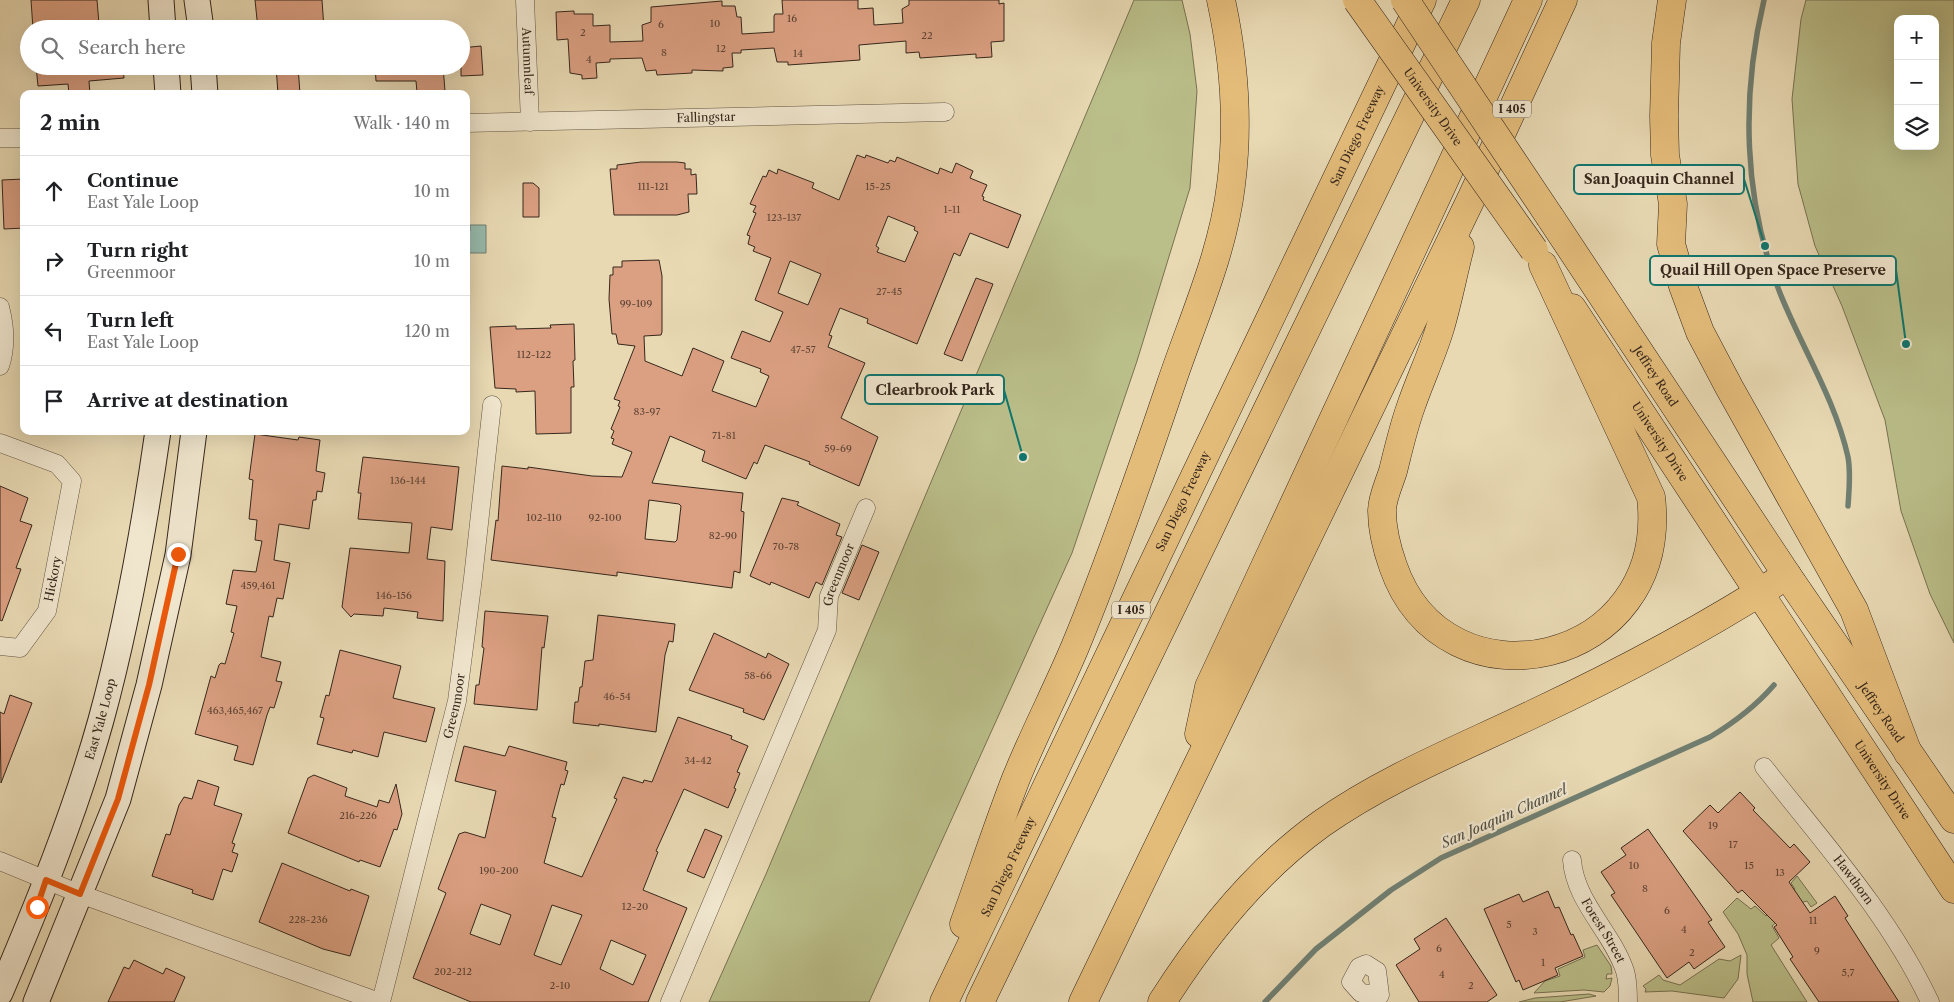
<!DOCTYPE html>
<meta charset="utf-8">
<style>
body{margin:0;font-family:"Libre Caslon Text",serif;background:#f6f6f6;color:#202124}
.controls{position:absolute;right:15px;top:15px;display:grid;overflow:hidden;border-radius:10px;box-shadow:0 5px 20px #0002}
.controls button{width:45px;height:45px;display:grid;place-items:center;padding:0;border:0;border-bottom:1px solid #e0e0e0;background:#fff;color:#202124;font:25px sans-serif}
.stop{position:absolute;width:15px;height:15px;margin:-11px;border:4px solid #ea580c;border-radius:50%;background:#fff}
.stop.end{background:#ea580c;border-color:#fff;box-shadow:0 1px 5px #0008}
.list{margin:0;padding:0;list-style:none}
h2{display:flex;justify-content:space-between;align-items:center;height:65px;margin:0;padding:0 20px;font-size:21px}
h2 small{font-size:16px;font-weight:400;color:#757577}
.list li{display:grid;grid-template-columns:32px 1fr auto;gap:15px;align-items:center;box-sizing:border-box;height:70px;padding:0 20px;border-top:1px solid #e0e0e0}
.list b{display:block;font-size:19px;white-space:nowrap}
.list p{margin:0;font-size:16px;white-space:nowrap;color:#757577}
.list em{font-size:16px;font-style:normal;color:#757577}
.icon{flex:none;width:28px;height:28px;fill:none;stroke:currentColor;stroke-width:2;stroke-linecap:round;stroke-linejoin:round}
.map{position:relative;flex:none;width:1954px;height:1002px;overflow:hidden}
.search{position:absolute;background:#fff;box-shadow:0 5px 20px #0002;left:20px;top:20px;width:450px;height:55px;display:flex;align-items:center;gap:12px;box-sizing:border-box;padding:0 18px;border-radius:28px;color:#757577;font-size:19px}
.panel{position:absolute;background:#fff;box-shadow:0 5px 20px #0002;left:20px;top:90px;width:450px;height:345px;border-radius:10px}
.map>svg:first-child{display:block}
.green{fill:#babe89;stroke:#787252;fill-rule:evenodd}
.water{fill:#97baac;stroke:#707f72}
.lines{fill:none;stroke-linecap:round;stroke-linejoin:round}
.stream{stroke:#707f72;stroke-width:5.5}
.building{fill:#dba082;stroke:#36271c;fill-rule:evenodd}
.street-casing{stroke:#625442;stroke-width:19}
.secondary-casing{stroke:#36271c;stroke-width:27}
.primary-casing{stroke:#36271c;stroke-width:29}
.highway-casing{stroke:#36271c;stroke-width:29}
.street{stroke:#f0e6ce;stroke-width:18}
.secondary{stroke:#f0e6ce;stroke-width:25}
.primary{stroke:#e4bc7a;stroke-width:28}
.highway{stroke:#e4bc7a;stroke-width:28}
.primary-bridge-casing{stroke:#36271c;stroke-width:29;stroke-linecap:butt}
.primary-bridge{stroke:#e4bc7a;stroke-width:28}
.route{stroke:#ea580c;stroke-width:6}
.labels{text-anchor:middle;stroke-width:4.5;stroke-linejoin:round;paint-order:stroke}
.number-label{font-size:10px;fill:#5f4536}
.shield{fill:#f0e6ce;stroke:#6e6051;stroke-width:1}
.shield-label{font-size:11px;font-weight:bold;fill:#36271c}
.street-label{font-size:12px;fill:#36271c;stroke:#f0e6ce}
.water-label{font-size:14px;font-style:italic;fill:#4e4c40;stroke:#f0e6ce}
.leader{fill:none;stroke:#0f766e;stroke-width:2}
.callout-dot{fill:#0f766e;stroke:#f0e6ce;stroke-width:2}
.callout{fill:#f0e6ce;stroke:#0f766e;stroke-width:2}
.callout-label{font-size:14px;text-anchor:middle;font-weight:bold;fill:#36271c}
</style>
<div class="map">
<svg width="1954" height="1002" viewBox="0 0 1954 1002">
<rect width="100%" height="100%" fill="#e8d9b3"/>
<filter id="stains"><feTurbulence type="fractalNoise" baseFrequency=".004" numOctaves="4"/><feColorMatrix values="0 0 0 0 .2 0 0 0 0 .09 0 0 0 0 .02 0 0 0 .5 -.17"/></filter>
<radialGradient id="worn" r=".72"><stop offset=".6" stop-color="#630" stop-opacity="0"/><stop offset="1" stop-color="#630" stop-opacity=".3"/></radialGradient>
<g class="green">
<path d="M 1134,0 L 1182,0 L 1190,34 L 1197,91 L 1190,188 L 1137,361 L 1072,553 L 869,1002 L 709,1002 L 766,874 Z"/>
<path d="M 1806,0 L 1954,0 L 1954,643 L 1930,594 L 1901,511 L 1885,420 L 1842,306 L 1815,246 L 1798,184 L 1792,99 L 1801,19 ZM 1898,19 L 1935,19 L 1935,146 L 1898,146 Z"/>
<path d="M 1797,876 L 1817,903 L 1811,907 L 1807,901 L 1800,903 L 1772,926 L 1779,938 L 1771,945 L 1807,1002 L 1753,1002 L 1747,974 L 1747,955 L 1738,934 L 1723,912 L 1737,898 L 1751,909 L 1755,906 L 1766,916 L 1795,889 L 1791,883 Z"/>
<path d="M 1597,945 L 1611,966 L 1612,974 L 1607,974 L 1606,979 L 1612,978 L 1610,986 L 1604,992 L 1584,990 L 1534,993 L 1545,981 L 1560,976 L 1558,969 L 1585,957 L 1583,950 Z"/>
<path d="M 1741,955 L 1738,979 L 1724,998 L 1672,991 L 1645,992 L 1646,989 L 1643,986 L 1659,975 L 1663,980 L 1680,985 L 1719,959 L 1730,961 Z"/>
<path d="M 1589,994 L 1596,996 L 1560,1002 L 1519,1002 L 1535,998 Z"/>
</g>
<path class="water" d="M 470,225 L 486,225 L 486,253 L 466,253 L 466,231 L 470,231 Z"/>
<g class="lines">
<g class="stream">
<path d="M 1764,0 C 1741,96 1743,200 1780,293 C 1802,348 1835,399 1848,457 C 1851,474 1849,490 1848,506"/>
<path d="M 1265,1002 L 1316,949 L 1391,890 L 1441,858 L 1710,737 C 1735,722 1755,707 1774,685"/>
</g>
</g>
<g class="building">
<path d="M 31,0 L 97,0 L 99,24 L 94,25 L 94,29 L 33,29 Z"/>
<path d="M 255,0 L 322,0 L 324,29 L 258,29 Z"/>
<path d="M 782,0 L 858,0 L 858,9 L 873,8 L 874,25 L 903,23 L 902,9 L 909,5 L 909,0 L 999,0 L 999,4 L 1004,3 L 1004,41 L 991,42 L 992,57 L 976,58 L 976,54 L 920,58 L 919,52 L 906,53 L 906,41 L 859,45 L 860,60 L 788,65 L 788,62 L 777,62 L 774,48 L 741,50 L 741,53 L 732,53 L 733,67 L 723,68 L 723,71 L 692,70 L 692,73 L 657,75 L 656,70 L 646,71 L 642,58 L 610,59 L 610,62 L 596,63 L 597,78 L 582,79 L 582,75 L 570,73 L 568,39 L 557,40 L 556,12 L 574,11 L 574,14 L 593,14 L 593,26 L 610,25 L 610,42 L 643,41 L 642,25 L 651,22 L 651,7 L 722,1 L 722,6 L 735,6 L 737,17 L 741,17 L 742,34 L 774,32 L 774,16 L 775,14 L 783,14 Z"/>
<path d="M 481,46 L 483,75 L 461,76 L 461,48 Z"/>
<path d="M 36,66 L 123,66 L 124,78 L 89,81 L 90,94 L 69,94 L 68,84 L 38,86 Z"/>
<path d="M 276,66 L 298,66 L 300,94 L 278,94 Z"/>
<path d="M 375,66 L 443,66 L 445,91 L 417,92 L 416,81 L 376,81 Z"/>
<path d="M 857,155 L 865,158 L 866,155 L 888,163 L 890,160 L 895,162 L 897,157 L 938,174 L 940,168 L 952,173 L 956,163 L 973,171 L 970,178 L 987,185 L 982,196 L 984,197 L 983,200 L 1021,215 L 1008,248 L 970,233 L 960,256 L 954,253 L 917,344 L 867,323 L 868,319 L 840,308 L 829,335 L 832,336 L 828,347 L 865,363 L 841,418 L 878,437 L 859,486 L 809,464 L 810,462 L 765,445 L 757,464 L 754,462 L 746,479 L 702,461 L 705,451 L 670,436 L 652,483 L 743,493 L 741,511 L 744,512 L 740,573 L 734,571 L 732,588 L 617,572 L 617,576 L 491,560 L 496,520 L 498,521 L 502,466 L 528,469 L 528,467 L 592,476 L 622,477 L 632,452 L 612,444 L 614,439 L 611,438 L 614,431 L 611,429 L 620,407 L 618,406 L 620,401 L 614,399 L 635,346 L 618,344 L 616,334 L 612,334 L 609,299 L 610,275 L 613,275 L 613,267 L 622,267 L 622,261 L 659,260 L 662,276 L 662,332 L 661,335 L 644,336 L 645,361 L 682,376 L 693,348 L 724,361 L 712,391 L 756,407 L 769,376 L 760,372 L 761,369 L 731,358 L 742,331 L 770,342 L 783,312 L 755,300 L 771,258 L 753,251 L 755,247 L 748,244 L 750,236 L 747,235 L 756,213 L 753,212 L 756,206 L 750,204 L 763,176 L 766,177 L 769,170 L 777,174 L 778,169 L 814,183 L 812,188 L 839,200 ZM 888,216 L 915,227 L 914,230 L 918,232 L 905,262 L 877,252 L 879,248 L 876,246 ZM 790,261 L 821,274 L 808,305 L 778,293 ZM 649,500 L 679,504 L 681,506 L 677,540 L 675,542 L 645,539 Z"/>
<path d="M 641,162 L 677,162 L 685,163 L 685,169 L 691,169 L 691,175 L 696,174 L 697,194 L 688,194 L 689,212 L 677,215 L 614,215 L 610,169 L 617,169 L 617,165 Z"/>
<path d="M 24,179 L 24,228 L 4,229 L 2,180 Z"/>
<path d="M 523,183 L 533,183 L 539,188 L 539,217 L 523,217 Z"/>
<path d="M 976,278 L 993,284 L 962,361 L 944,354 Z"/>
<path d="M 574,324 L 575,360 L 573,361 L 574,387 L 571,387 L 571,433 L 536,434 L 535,391 L 516,392 L 516,389 L 495,388 L 490,327 L 516,326 L 516,329 L 551,328 L 550,325 Z"/>
<path d="M 255,434 L 298,440 L 299,437 L 320,440 L 316,471 L 325,473 L 322,492 L 317,491 L 316,500 L 313,500 L 309,529 L 279,524 L 274,560 L 290,563 L 283,599 L 277,598 L 273,617 L 269,616 L 261,657 L 281,662 L 276,681 L 282,682 L 274,708 L 270,707 L 267,715 L 253,765 L 234,760 L 238,746 L 195,734 L 211,676 L 215,678 L 219,665 L 221,663 L 225,664 L 234,633 L 231,632 L 237,606 L 226,604 L 233,570 L 256,572 L 262,541 L 255,540 L 257,520 L 249,519 L 253,480 L 249,479 Z"/>
<path d="M 363,457 L 459,467 L 452,530 L 431,527 L 427,559 L 445,561 L 443,621 L 417,618 L 418,612 L 384,608 L 383,616 L 354,614 L 351,617 L 342,607 L 350,548 L 409,553 L 412,523 L 358,519 L 361,493 L 358,493 Z"/>
<path d="M 0,486 L 28,498 L 20,521 L 32,525 L 16,568 L 21,569 L 2,621 L 0,620 Z"/>
<path d="M 782,498 L 799,502 L 797,505 L 840,524 L 836,535 L 842,537 L 822,585 L 816,582 L 809,598 L 771,582 L 770,585 L 750,576 Z"/>
<path d="M 862,545 L 879,552 L 859,600 L 842,593 Z"/>
<path d="M 485,611 L 548,616 L 544,648 L 542,647 L 537,710 L 474,704 L 476,685 L 479,685 L 484,648 L 482,647 Z"/>
<path d="M 598,615 L 675,624 L 673,642 L 669,641 L 665,655 L 656,732 L 599,724 L 599,726 L 573,723 L 575,702 L 578,702 L 580,687 L 582,687 L 585,661 L 593,660 Z"/>
<path d="M 714,633 L 766,658 L 768,653 L 789,664 L 764,720 L 743,712 L 744,709 L 689,690 Z"/>
<path d="M 340,650 L 401,666 L 393,698 L 435,708 L 426,742 L 384,732 L 378,757 L 353,750 L 352,753 L 317,744 L 324,718 L 320,717 L 326,695 L 329,696 Z"/>
<path d="M 10,695 L 32,703 L 1,783 L 0,712 L 4,714 Z"/>
<path d="M 678,717 L 732,736 L 731,739 L 748,746 L 737,772 L 740,773 L 734,788 L 736,789 L 728,808 L 684,789 L 656,851 L 658,852 L 643,890 L 687,908 L 648,1002 L 471,1002 L 413,978 L 446,893 L 438,889 L 459,834 L 465,832 L 485,838 L 496,791 L 455,781 L 464,746 L 505,756 L 509,746 L 567,762 L 565,770 L 568,771 L 564,785 L 561,784 L 552,817 L 556,818 L 544,863 L 582,877 L 617,799 L 614,798 L 623,777 L 643,783 L 644,780 L 652,782 ZM 481,904 L 511,915 L 500,945 L 470,934 ZM 552,905 L 582,915 L 561,965 L 534,955 ZM 611,940 L 646,955 L 633,985 L 600,969 Z"/>
<path d="M 314,775 L 347,788 L 345,796 L 377,807 L 379,800 L 389,803 L 396,784 L 402,814 L 397,830 L 394,829 L 380,867 L 360,860 L 359,862 L 288,833 L 308,778 Z"/>
<path d="M 198,780 L 219,787 L 214,805 L 242,814 L 232,843 L 235,844 L 232,852 L 238,854 L 232,872 L 223,869 L 213,900 L 192,893 L 193,890 L 152,876 L 166,834 L 170,835 L 179,805 L 184,797 L 192,799 Z"/>
<path d="M 1740,792 L 1755,808 L 1753,810 L 1790,848 L 1794,844 L 1810,862 L 1789,882 L 1810,913 L 1835,896 L 1848,916 L 1845,918 L 1899,1002 L 1819,1002 L 1790,959 L 1793,957 L 1774,927 L 1777,925 L 1742,890 L 1738,893 L 1683,831 L 1710,805 L 1718,813 Z"/>
<path d="M 705,829 L 722,836 L 704,878 L 687,871 Z"/>
<path d="M 1648,829 L 1712,920 L 1708,922 L 1725,947 L 1694,969 L 1689,962 L 1667,978 L 1611,895 L 1615,893 L 1601,872 L 1626,855 L 1621,848 Z"/>
<path d="M 282,863 L 350,891 L 351,889 L 369,896 L 350,956 L 323,949 L 259,922 Z"/>
<path d="M 1548,891 L 1555,908 L 1559,907 L 1571,935 L 1573,934 L 1583,956 L 1555,968 L 1558,975 L 1523,990 L 1519,980 L 1516,982 L 1484,909 L 1519,894 L 1523,902 Z"/>
<path d="M 1446,918 L 1497,995 L 1487,1002 L 1419,1002 L 1396,965 L 1420,949 L 1414,939 Z"/>
<path d="M 134,960 L 163,974 L 166,968 L 185,977 L 174,1002 L 108,1002 L 124,967 L 129,969 Z"/>
</g>
<g class="lines">
<defs>
<g id="street">
<path id="s1" d="M 525,0 L 530,122"/>
<path id="s2" d="M 466,123 L 945,112"/>
<path d="M 0,138 L 24,138"/>
<path d="M 0,307 C 5,326 6,348 0,366"/>
<path d="M 0,443 L 57,464 L 72,481 L 47,611 L 20,648 L 0,646"/>
<path id="s3" d="M 1764,767 C 1823,842 1889,915 1930,1002"/>
<path id="s4" d="M 1572,860 C 1575,902 1612,932 1625,971 C 1628,981 1628,992 1628,1002"/>
<path d="M 0,861 L 80,894 L 379,1002"/>
<path d="M 1366,964 L 1377,971 L 1380,995 L 1361,993 L 1351,982 L 1359,967 Z"/>
<path id="s5" d="M 381,1002 L 457,701 L 473,578 L 492,405"/>
<path id="s6" d="M 670,1002 L 827,630 L 829,596 L 866,508"/>
</g>
<g id="secondary">
<path d="M 161,0 L 163,29"/>
<path d="M 197,0 L 201,29"/>
<path d="M 166,66 L 168,94"/>
<path d="M 203,66 L 205,94"/>
<path id="s7" d="M 0,993 C 38,904 75,813 101,720 C 127,625 144,529 158,431"/>
<path d="M 36,1002 L 118,799 L 149,685 L 178,555 L 194,431"/>
</g>
<g id="primary">
<path id="s8" d="M 1550,217 L 1787,575 L 1954,819"/>
<path id="s9" d="M 1572,308 L 1954,889"/>
</g>
<g id="highway">
<path d="M 1672,0 L 1666,43 L 1664,116 L 1665,155 L 1673,204 L 1671,244 L 1683,286 L 1700,332 L 1729,387 L 1854,610 L 1908,753"/>
<path d="M 1460,247 C 1453,274 1448,301 1440,328 C 1432,355 1419,382 1410,409 C 1403,429 1398,451 1393,471 C 1389,484 1382,498 1382,511 C 1382,530 1387,549 1393,566 C 1445,716 1671,667 1651,497 L 1543,265"/>
<path d="M 1199,734 L 1209,687 L 1528,0"/>
<path d="M 964,924 C 981,877 997,828 1015,781 C 1033,736 1056,692 1075,647 C 1111,560 1142,470 1172,381 C 1194,316 1223,253 1231,185 C 1239,123 1234,60 1221,0"/>
<path id="s10" d="M 944,1002 L 1422,0"/>
<path d="M 980,1002 L 1466,0"/>
<path d="M 1083,1002 L 1472,197 L 1563,0"/>
<path d="M 1162,1002 C 1204,936 1257,870 1321,824 C 1386,778 1462,748 1533,714 C 1620,673 1707,627 1787,575"/>
</g>
</defs>
<use href="#street" class="street-casing"/>
<use href="#secondary" class="secondary-casing"/>
<use href="#primary" class="primary-casing"/>
<use href="#highway" class="highway-casing"/>
<use href="#street" class="street"/>
<use href="#secondary" class="secondary"/>
<use href="#primary" class="primary"/>
<use href="#highway" class="highway"/>
<defs>
<g id="primary-bridge">
<path id="s11" d="M 1357,0 L 1534,250"/>
<path d="M 1405,0 L 1550,217"/>
</g>
</defs>
<use href="#primary-bridge" class="primary-bridge-casing"/>
<use href="#primary-bridge" class="primary-bridge"/>
</g>
<g class="lines">
<path class="route" d="M 37,907 L 46,880 L 80,894 L 118,799 L 149,685 L 178,554"/>
</g>
<g class="labels">
<g class="number-label">
<text x="792" y="22">16</text>
<text x="715" y="27">10</text>
<text x="661" y="28">6</text>
<text x="583" y="36">2</text>
<text x="927" y="39">22</text>
<text x="721" y="52">12</text>
<text x="664" y="56">8</text>
<text x="798" y="57">14</text>
<text x="589" y="63">4</text>
<text x="653" y="190">111-121</text>
<text x="878" y="190">15-25</text>
<text x="952" y="213">1-11</text>
<text x="784" y="221">123-137</text>
<text x="889" y="295">27-45</text>
<text x="636" y="307">99-109</text>
<text x="803" y="353">47-57</text>
<text x="534" y="358">112-122</text>
<text x="647" y="415">83-97</text>
<text x="724" y="439">71-81</text>
<text x="838" y="452">59-69</text>
<text x="408" y="484">136-144</text>
<text x="544" y="521">102-110</text>
<text x="605" y="521">92-100</text>
<text x="723" y="539">82-90</text>
<text x="786" y="550">70-78</text>
<text x="258" y="589">459,461</text>
<text x="394" y="599">146-156</text>
<text x="758" y="679">58-66</text>
<text x="617" y="700">46-54</text>
<text x="235" y="714">463,465,467</text>
<text x="698" y="764">34-42</text>
<text x="358" y="819">216-226</text>
<text x="1713" y="829">19</text>
<text x="1733" y="848">17</text>
<text x="1634" y="869">10</text>
<text x="1749" y="869">15</text>
<text x="499" y="874">190-200</text>
<text x="1780" y="876">13</text>
<text x="1645" y="892">8</text>
<text x="635" y="910">12-20</text>
<text x="1667" y="914">6</text>
<text x="308" y="923">228-236</text>
<text x="1813" y="924">11</text>
<text x="1509" y="928">5</text>
<text x="1684" y="933">4</text>
<text x="1535" y="935">3</text>
<text x="1439" y="952">6</text>
<text x="1817" y="954">9</text>
<text x="1692" y="956">2</text>
<text x="1543" y="966">1</text>
<text x="453" y="975">202-212</text>
<text x="1848" y="976">5,7</text>
<text x="1442" y="978">4</text>
<text x="560" y="989">2-10</text>
<text x="1471" y="989">2</text>
</g>
<g class="shield">
<rect x="1493" y="100.5" width="38" height="17" rx="4"/>
<rect x="1112" y="601.5" width="38" height="17" rx="4"/>
</g>
<g class="shield-label">
<text x="1512" y="113">I 405</text>
<text x="1131" y="614">I 405</text>
</g>
<g class="street-label">
<text dy="4" stroke="none"><textPath href="#s1" startOffset="61">Autumnleaf</textPath></text>
<text dy="4" stroke="none"><textPath href="#s11" startOffset="131">University Drive</textPath></text>
<text dy="4" stroke="none"><textPath href="#s2" startOffset="240">Fallingstar</textPath></text>
<text dy="4" stroke="none"><textPath href="#s10" startOffset="960">San Diego Freeway</textPath></text>
<text dy="4" stroke="none"><textPath href="#s8" startOffset="191">Jeffrey Road</textPath></text>
<text dy="4" stroke="none"><textPath href="#s9" startOffset="160">University Drive</textPath></text>
<text dy="4" stroke="none"><textPath href="#s10" startOffset="555">San Diego Freeway</textPath></text>
<text dy="4" stroke="none"><textPath href="#s6" startOffset="461">Greenmoor</textPath></text>
<text transform="translate(53 579) rotate(-79)" y="4">Hickory</text>
<text dy="4" stroke="none"><textPath href="#s5" startOffset="305">Greenmoor</textPath></text>
<text dy="4" stroke="none"><textPath href="#s8" startOffset="596">Jeffrey Road</textPath></text>
<text dy="4" stroke="none"><textPath href="#s7" startOffset="292">East Yale Loop</textPath></text>
<text dy="4" stroke="none"><textPath href="#s9" startOffset="565">University Drive</textPath></text>
<text dy="4" stroke="none"><textPath href="#s10" startOffset="150">San Diego Freeway</textPath></text>
<text dy="4" stroke="none"><textPath href="#s3" startOffset="144">Hawthorn</textPath></text>
<text dy="4" stroke="none"><textPath href="#s4" startOffset="78">Forest Street</textPath></text>
</g>
<g class="water-label">
<text transform="translate(1504 816) rotate(-24)" y="5">San Joaquin Channel</text>
</g>
</g>
<path class="leader" d="M1765 246L1744 179M1906 344L1896 270M1023 457L1004 390"/>
<g class="callout-dot">
<circle cx="1765" cy="246" r="5"/>
<circle cx="1906" cy="344" r="5"/>
<circle cx="1023" cy="457" r="5"/>
</g>
<g class="callout">
<rect x="1574" y="165" width="170" height="29" rx="5"/>
<rect x="1650" y="256" width="246" height="29" rx="5"/>
<rect x="865" y="375" width="139" height="29" rx="5"/>
</g>
<g class="callout-label">
<text x="1659" y="184">San Joaquin Channel</text>
<text x="1773" y="275">Quail Hill Open Space Preserve</text>
<text x="935" y="395">Clearbrook Park</text>
</g>
<rect width="100%" height="100%" filter="url(#stains)"/>
<rect width="100%" height="100%" fill="url(#worn)"/>
</svg>
<div class="controls">
<button>+</button>
<button>−</button>
<button><svg class="icon" aria-label="layers" viewBox="0 0 24 24"><path d="M12 4l9 5-9 5-9-5zM3 14l9 5 9-5"/></svg></button>
</div>
<div class="stop" style="left:37px;top:907px"></div>
<div class="stop end" style="left:178px;top:554px"></div>
<div class="search"><svg class="icon" aria-label="search" viewBox="0 0 24 24"><circle cx="10" cy="10" r="6"/><path d="M15 15l6 6"/></svg>Search here</div>
<section class="panel">
<h2>2 min<small>Walk · 140 m</small></h2>
<ul class="list">
<li><svg class="icon" aria-label="ahead" viewBox="0 0 24 24"><path d="M12 20V5M6 11l6-6 6 6"/></svg><div><b>Continue</b><p>East Yale Loop</p></div><em>10 m</em></li>
<li><svg class="icon" aria-label="right" viewBox="0 0 24 24"><path d="M7 20v-9h11M14 6l5 5-5 5"/></svg><div><b>Turn right</b><p>Greenmoor</p></div><em>10 m</em></li>
<li><svg class="icon" aria-label="left" viewBox="0 0 24 24"><path d="M17 20v-9H6M10 6l-5 5 5 5"/></svg><div><b>Turn left</b><p>East Yale Loop</p></div><em>120 m</em></li>
<li><svg class="icon" aria-label="arrive" viewBox="0 0 24 24"><path d="M6 21V4h12l-3 4 3 4H6"/></svg><div><b>Arrive at destination</b></div></li>
</ul>
</section>
</div>
